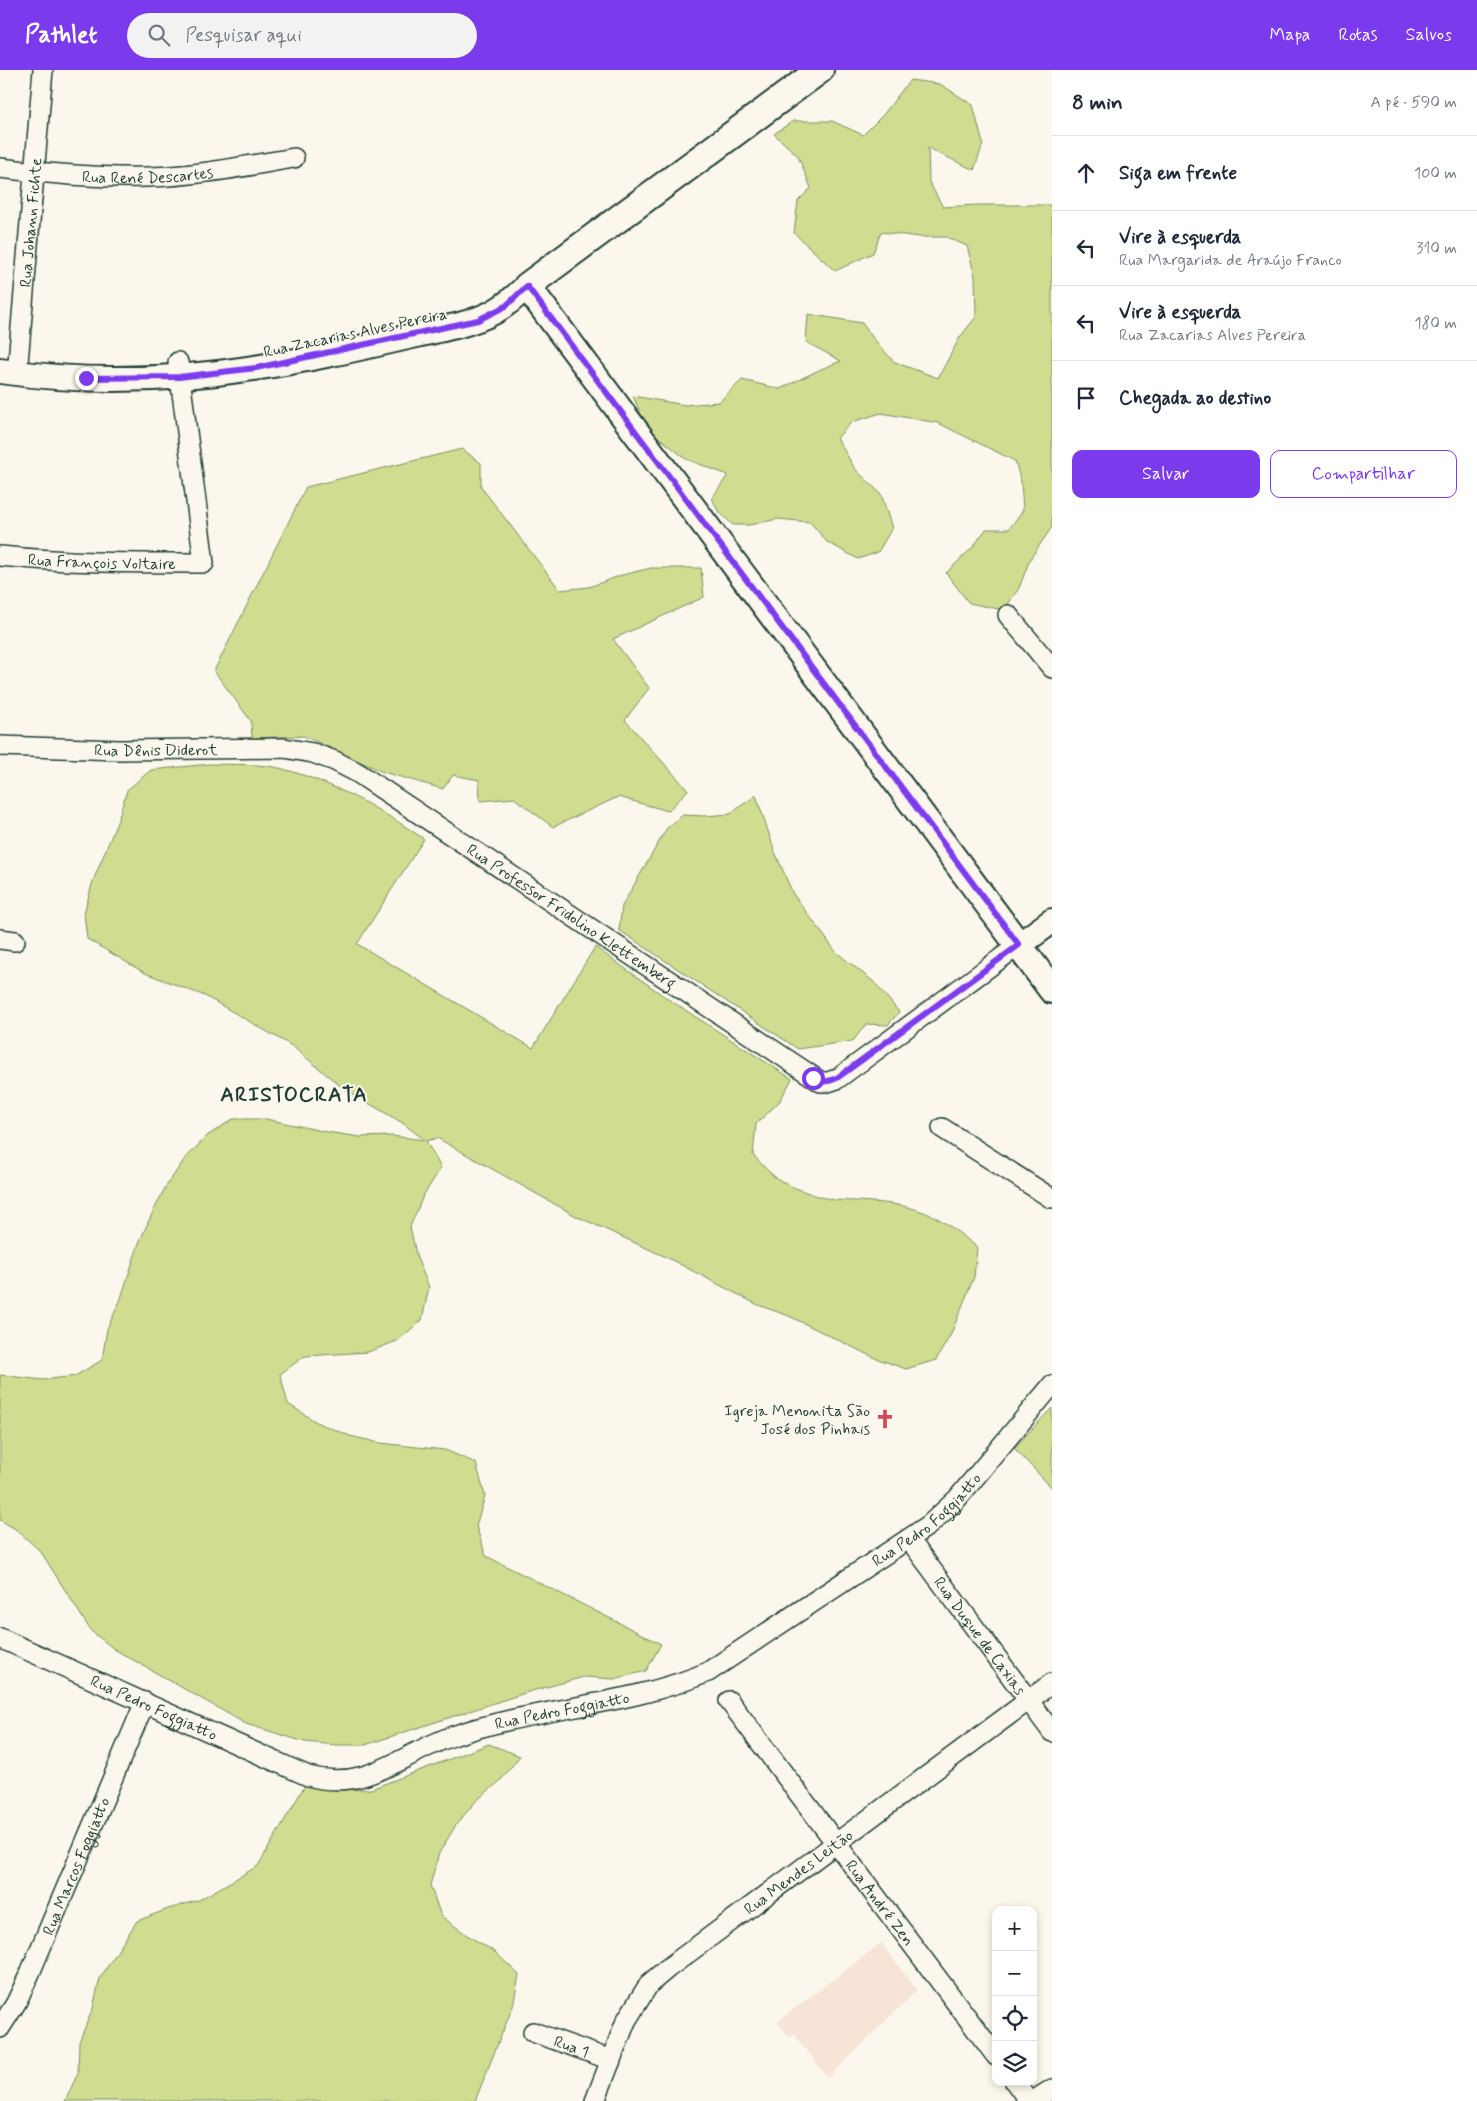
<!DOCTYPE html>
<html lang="pt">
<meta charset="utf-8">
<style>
body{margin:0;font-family:Mynerve,sans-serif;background:#f2f2f3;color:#1f2937}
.controls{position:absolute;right:15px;bottom:15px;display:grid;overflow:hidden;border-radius:10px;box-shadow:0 2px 8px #0003}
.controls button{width:45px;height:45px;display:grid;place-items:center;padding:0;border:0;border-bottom:1px solid #e0e1e3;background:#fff;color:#1f2937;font:25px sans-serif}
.stop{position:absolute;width:15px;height:15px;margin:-11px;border:4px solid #7c3aed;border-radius:50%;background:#fff}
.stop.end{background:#7c3aed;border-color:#fff;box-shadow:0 1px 5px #0008}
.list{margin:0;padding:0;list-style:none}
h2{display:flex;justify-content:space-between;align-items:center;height:65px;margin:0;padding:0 20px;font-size:21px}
h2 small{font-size:16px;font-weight:400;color:#747a83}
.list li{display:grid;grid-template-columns:32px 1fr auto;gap:15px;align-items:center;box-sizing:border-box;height:75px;padding:0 20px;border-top:1px solid #e0e1e3}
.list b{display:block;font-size:19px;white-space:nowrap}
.list p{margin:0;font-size:16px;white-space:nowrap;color:#747a83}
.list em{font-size:16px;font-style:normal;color:#747a83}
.actions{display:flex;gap:10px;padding:15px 20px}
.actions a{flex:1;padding:11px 0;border:1px solid #7c3aed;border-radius:10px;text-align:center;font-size:18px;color:#7c3aed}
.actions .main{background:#7c3aed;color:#fff}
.icon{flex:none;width:28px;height:28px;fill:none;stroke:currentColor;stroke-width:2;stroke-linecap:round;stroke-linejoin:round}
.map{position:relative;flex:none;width:1052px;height:2031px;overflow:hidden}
header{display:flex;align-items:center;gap:30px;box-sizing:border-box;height:70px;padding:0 25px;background:#7c3aed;color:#fff}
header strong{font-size:24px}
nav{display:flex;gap:28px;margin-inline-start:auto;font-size:18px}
.search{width:350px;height:45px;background:#f2f2f3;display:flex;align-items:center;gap:12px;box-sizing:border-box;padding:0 18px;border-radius:28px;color:#747a83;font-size:19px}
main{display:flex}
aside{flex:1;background:#fff}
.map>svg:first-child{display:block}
.built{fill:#f7e4d6}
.green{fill:#d0dd90;stroke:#788d62}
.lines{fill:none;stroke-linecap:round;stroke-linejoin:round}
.minor-casing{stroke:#1f3d34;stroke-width:22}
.tertiary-casing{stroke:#1f3d34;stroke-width:28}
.secondary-casing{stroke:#1f3d34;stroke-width:30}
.minor{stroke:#fbf7ec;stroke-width:19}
.tertiary{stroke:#fbf7ec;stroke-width:24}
.secondary{stroke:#fbf7ec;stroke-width:26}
.route{stroke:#7c3aed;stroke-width:6}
.labels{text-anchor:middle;stroke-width:4;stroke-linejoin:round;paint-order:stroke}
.street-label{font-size:16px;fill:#1f3d34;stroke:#fbf7ec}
.poi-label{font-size:16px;fill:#1f3d34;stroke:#fbf7ec;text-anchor:end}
.district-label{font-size:21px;font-weight:bold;letter-spacing:1px;fill:#1f3d34;stroke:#fbf7ec}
</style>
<header>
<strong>Pathlet</strong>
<div class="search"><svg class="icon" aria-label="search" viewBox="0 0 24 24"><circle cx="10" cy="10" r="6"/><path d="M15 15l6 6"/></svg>Pesquisar aqui</div>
<nav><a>Mapa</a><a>Rotas</a><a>Salvos</a></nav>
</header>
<main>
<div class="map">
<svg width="1052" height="2031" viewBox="0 0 1052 2031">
<rect width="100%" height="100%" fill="#fbf7ec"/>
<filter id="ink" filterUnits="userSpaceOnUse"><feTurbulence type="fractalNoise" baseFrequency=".02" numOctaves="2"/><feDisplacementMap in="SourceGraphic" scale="10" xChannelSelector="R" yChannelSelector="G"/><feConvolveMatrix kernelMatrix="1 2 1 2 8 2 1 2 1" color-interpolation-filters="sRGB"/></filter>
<g filter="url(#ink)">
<path class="built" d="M 881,1873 L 917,1920 L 828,2008 L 794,1964 L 790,1968 L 777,1952 Z"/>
<g class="green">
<path d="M 910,10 L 940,14 L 973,35 L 983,74 L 974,100 L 928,78 L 929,112 L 943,137 L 978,135 L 1052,135 L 1052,457 L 1030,489 L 1019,518 L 1004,540 L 969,533 L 946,503 L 973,477 L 986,459 L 1009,459 L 1023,440 L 1021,412 L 1015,391 L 938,353 L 881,343 L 852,352 L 837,368 L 855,399 L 881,424 L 892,458 L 878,482 L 858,489 L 827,472 L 810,452 L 778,449 L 749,455 L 733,455 L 718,441 L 712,428 L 728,405 L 686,389 L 646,357 L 633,326 L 685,335 L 719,332 L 742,310 L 780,319 L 821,299 L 841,291 L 806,272 L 808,244 L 862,253 L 873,268 L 894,292 L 938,308 L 960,267 L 976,247 L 975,206 L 967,176 L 946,167 L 919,167 L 881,162 L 873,183 L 835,201 L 794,163 L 798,131 L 811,118 L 798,86 L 774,64 L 793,51 L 832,51 L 863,65 L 883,45 Z"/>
<path d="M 462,379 L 481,393 L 481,417 L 560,520 L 589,517 L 622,505 L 651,498 L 701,498 L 704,527 L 613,569 L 649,618 L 625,650 L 688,720 L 668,741 L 618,727 L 553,757 L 514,728 L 480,731 L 479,710 L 453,705 L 443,719 L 383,702 L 304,666 L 252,668 L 251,651 L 214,601 L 306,417 Z"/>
<path d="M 210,694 C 234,695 261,693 283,699 C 335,713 380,739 424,769 L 357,874 L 533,978 L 595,877 L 668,929 L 792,1009 L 779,1032 L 756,1054 L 753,1085 C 760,1092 767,1101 775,1107 C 786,1116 820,1128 835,1130 C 866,1132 897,1131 926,1143 C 945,1150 961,1165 977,1177 L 974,1207 L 951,1264 L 936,1290 L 906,1299 L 875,1288 L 789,1246 L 758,1235 L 666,1187 L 576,1146 L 437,1068 L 426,1071 L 441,1098 L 423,1126 L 410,1157 L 417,1188 L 429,1217 L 422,1250 L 397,1271 L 368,1282 L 305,1286 L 280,1304 L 288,1334 L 318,1353 L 350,1366 L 380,1373 L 445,1380 L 476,1393 L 485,1426 L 476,1456 L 486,1486 L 661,1574 L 646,1601 L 614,1609 L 584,1607 L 528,1622 L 365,1675 L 336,1675 L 305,1672 L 246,1654 L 114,1579 L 91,1561 L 41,1482 L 17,1460 L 0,1450 L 0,1305 L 43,1310 L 75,1306 L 102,1290 L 107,1259 L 120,1231 L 139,1173 L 151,1146 L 165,1118 L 184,1090 L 207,1066 L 233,1049 L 266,1049 L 327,1062 L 360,1067 L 392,1066 L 425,1070 L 401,1052 L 344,1019 L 292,976 L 205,926 L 145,903 L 87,869 L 84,843 L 93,811 L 118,750 L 127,720 L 151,700 Z"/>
<path d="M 756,725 L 775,782 L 793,824 L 836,882 L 875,913 L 899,942 L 888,955 L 866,954 L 853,971 L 798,979 L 619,860 L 622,836 L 667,758 L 683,745 L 705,746 L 730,744 Z"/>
<path d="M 1052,1338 L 1052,1418 L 1014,1378 Z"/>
<path d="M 489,1674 L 520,1686 L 500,1711 L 476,1731 L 456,1755 L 439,1783 L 430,1815 L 441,1846 L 467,1865 L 495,1882 L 519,1905 L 513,1936 L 475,2031 L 65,2031 L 78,2003 L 79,1972 L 93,1938 L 100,1908 L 137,1851 L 168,1839 L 199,1830 L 258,1796 L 305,1715 L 338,1720 L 371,1719 Z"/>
</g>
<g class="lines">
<defs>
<g id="minor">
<path id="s1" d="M 0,98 C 49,104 98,108 148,107 C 197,106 246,96 294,88"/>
<path id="s2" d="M 17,304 L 43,0"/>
<path id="s3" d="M 0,486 C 68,493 136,493 204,493 L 178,292"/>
<path d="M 1008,545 L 1052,598"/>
<path id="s4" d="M 0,676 L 119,680 L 284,678 L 313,683 L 335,691 L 358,703 L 821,1012 L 828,1012 L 837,1009 L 1019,875"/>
<path d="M 0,869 L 15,871"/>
<path d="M 942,1058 L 1051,1128 L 1052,1127"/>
<path id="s5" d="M 909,1469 L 1052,1662"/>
<path id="s6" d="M 0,1568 L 308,1706 C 366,1722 400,1685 450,1667 C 534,1637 626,1637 708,1602 L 929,1455 L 957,1429 L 1052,1315"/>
<path id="s7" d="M 729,1631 L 996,1986"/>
<path id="s8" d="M 0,1958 L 16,1933 L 30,1903 L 145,1632"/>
<path id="s9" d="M 533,1962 L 611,1990"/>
<path d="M 1015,2012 L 1029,2031"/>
<path id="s10" d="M 595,2031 L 626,1951 L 649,1914 L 668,1898 L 1052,1613"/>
<path d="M 1033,2031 L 1052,2019"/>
</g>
<g id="tertiary">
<path d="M 0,301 C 84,313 171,311 254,298 C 322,288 389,271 456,256 C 489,247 502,240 527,216"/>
<path d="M 1019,875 L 1052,851"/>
</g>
<path id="secondary" d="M 820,0 L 527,216 L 1052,920"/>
</defs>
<use href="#minor" class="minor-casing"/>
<use href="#tertiary" class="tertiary-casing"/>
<use href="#secondary" class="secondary-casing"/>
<use href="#minor" class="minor"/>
<use href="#tertiary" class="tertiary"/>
<use href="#secondary" class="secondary"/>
</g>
</g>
<g class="lines" filter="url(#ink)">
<path class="route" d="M 86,308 L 179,307 L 256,298 L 478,250 L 506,236 L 527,216 L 1019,875 L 837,1008 C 828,1012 823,1013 813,1008"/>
</g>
<defs>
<symbol id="church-bare" viewBox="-9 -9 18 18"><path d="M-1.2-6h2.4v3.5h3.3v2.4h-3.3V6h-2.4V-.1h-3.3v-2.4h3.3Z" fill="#d1495b" stroke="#fbf7ec" stroke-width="2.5" paint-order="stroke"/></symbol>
</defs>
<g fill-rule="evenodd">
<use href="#church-bare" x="871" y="1335" width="28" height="28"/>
</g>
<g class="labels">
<g class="street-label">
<text dy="6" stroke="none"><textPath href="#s1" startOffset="148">Rua René Descartes</textPath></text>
<text dy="6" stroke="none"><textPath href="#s2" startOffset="152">Rua Johann Fichte</textPath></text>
<text transform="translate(355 262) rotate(-12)" y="6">Rua Zacarias Alves Pereira</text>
<text dy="6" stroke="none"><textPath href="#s3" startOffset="102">Rua François Voltaire</textPath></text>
<text dy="6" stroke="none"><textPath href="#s4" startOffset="156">Rua Dênis Diderot</textPath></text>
<text dy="6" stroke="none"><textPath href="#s4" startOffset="620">Rua Professor Fridolino Klettemberg</textPath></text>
<text dy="6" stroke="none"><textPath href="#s6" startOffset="1022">Rua Pedro Foggiatto</textPath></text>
<text dy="6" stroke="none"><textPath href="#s5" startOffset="120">Rua Duque de Caxias</textPath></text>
<text dy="6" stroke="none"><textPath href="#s6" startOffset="169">Rua Pedro Foggiatto</textPath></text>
<text dy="6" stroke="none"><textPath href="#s6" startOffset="604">Rua Pedro Foggiatto</textPath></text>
<text dy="6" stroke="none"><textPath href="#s8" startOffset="179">Rua Marcos Foggiatto</textPath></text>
<text dy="6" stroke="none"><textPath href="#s10" startOffset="316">Rua Mendes Leitão</textPath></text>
<text dy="6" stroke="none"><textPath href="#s7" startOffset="252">Rua André Zen</textPath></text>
<text dy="6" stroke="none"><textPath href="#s9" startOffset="41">Rua 1</textPath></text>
</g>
<g class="poi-label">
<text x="870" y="1346">Igreja Menonita São<tspan x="870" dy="18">José dos Pinhais</tspan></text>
</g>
<g class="district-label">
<text x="294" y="1031">ARISTOCRATA</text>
</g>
</g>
</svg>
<div class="controls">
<button>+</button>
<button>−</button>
<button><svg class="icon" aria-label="locate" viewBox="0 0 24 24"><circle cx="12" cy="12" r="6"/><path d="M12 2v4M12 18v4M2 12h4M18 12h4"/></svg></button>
<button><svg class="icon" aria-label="layers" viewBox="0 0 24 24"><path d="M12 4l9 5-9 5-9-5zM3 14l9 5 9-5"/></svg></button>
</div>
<div class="stop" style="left:813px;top:1008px"></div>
<div class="stop end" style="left:86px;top:308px"></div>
</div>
<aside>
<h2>8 min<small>A pé · 590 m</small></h2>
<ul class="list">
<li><svg class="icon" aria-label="ahead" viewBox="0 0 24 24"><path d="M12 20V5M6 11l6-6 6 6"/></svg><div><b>Siga em frente</b></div><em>100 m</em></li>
<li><svg class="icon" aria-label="left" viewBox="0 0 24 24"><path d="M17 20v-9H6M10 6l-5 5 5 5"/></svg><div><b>Vire à esquerda</b><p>Rua Margarida de Araújo Franco</p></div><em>310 m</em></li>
<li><svg class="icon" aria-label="left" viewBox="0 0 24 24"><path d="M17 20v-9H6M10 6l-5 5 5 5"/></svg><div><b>Vire à esquerda</b><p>Rua Zacarias Alves Pereira</p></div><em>180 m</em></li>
<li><svg class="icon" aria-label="arrive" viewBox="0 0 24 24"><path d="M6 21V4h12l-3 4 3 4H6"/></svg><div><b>Chegada ao destino</b></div></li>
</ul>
<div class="actions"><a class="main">Salvar</a><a>Compartilhar</a></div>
</aside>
</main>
